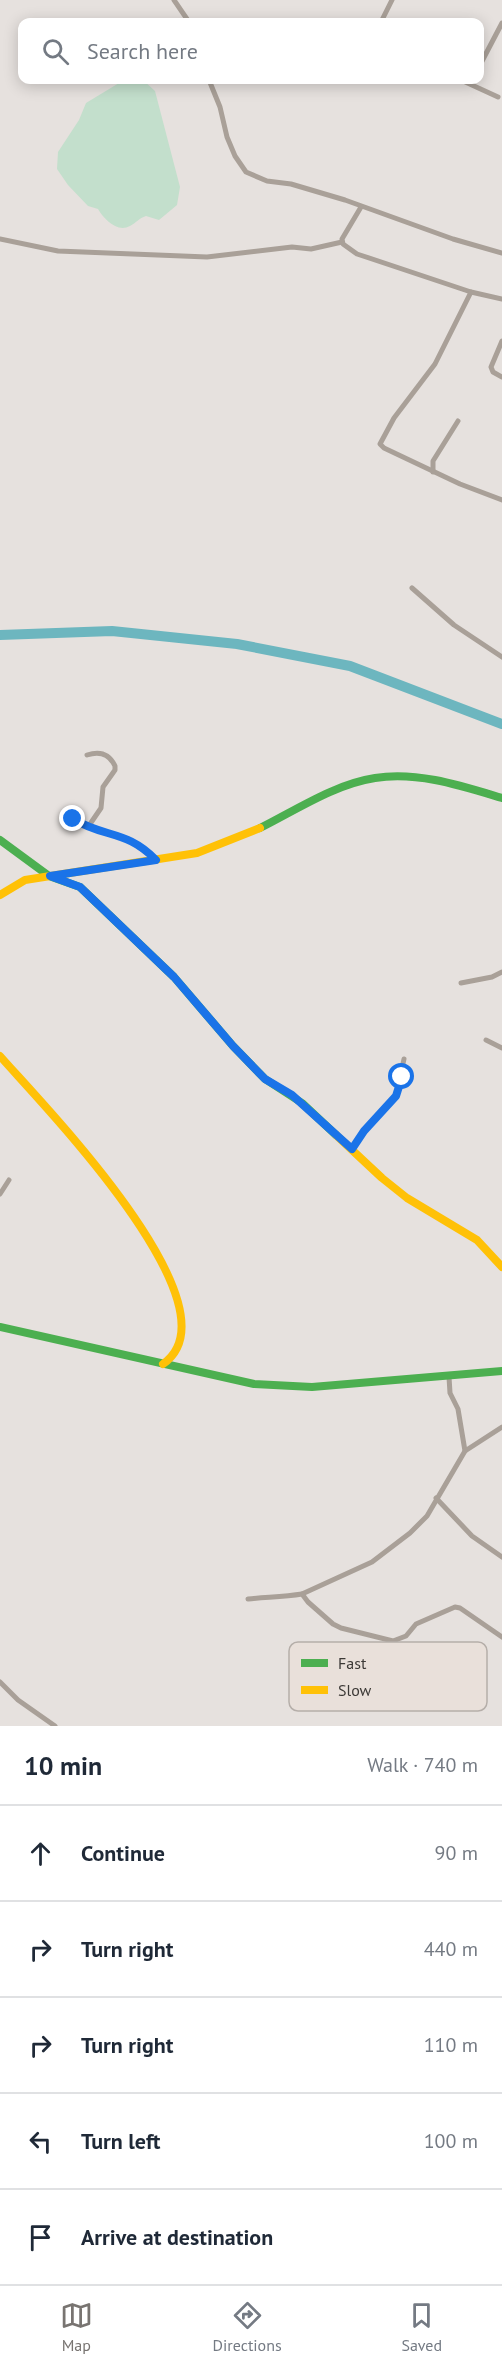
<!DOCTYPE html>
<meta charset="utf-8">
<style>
body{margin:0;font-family:"PT Sans",sans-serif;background:#f6f6f7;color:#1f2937}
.stop{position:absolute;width:18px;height:18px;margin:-14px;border:4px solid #1a73e8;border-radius:50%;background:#fff}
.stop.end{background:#1a73e8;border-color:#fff;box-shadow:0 2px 6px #0008}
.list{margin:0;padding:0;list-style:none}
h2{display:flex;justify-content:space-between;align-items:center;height:78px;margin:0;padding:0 24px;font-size:26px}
h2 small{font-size:20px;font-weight:400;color:#747a83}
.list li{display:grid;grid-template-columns:39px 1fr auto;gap:18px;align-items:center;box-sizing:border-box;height:96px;padding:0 24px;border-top:2px solid #e0e1e3}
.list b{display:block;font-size:22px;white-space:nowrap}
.list em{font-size:20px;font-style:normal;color:#747a83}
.icon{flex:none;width:33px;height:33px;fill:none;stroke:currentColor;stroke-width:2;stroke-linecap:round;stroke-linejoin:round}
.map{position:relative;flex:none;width:502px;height:1726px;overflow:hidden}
.search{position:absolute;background:#fff;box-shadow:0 3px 15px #0003;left:18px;right:18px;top:18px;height:66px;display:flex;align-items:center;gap:15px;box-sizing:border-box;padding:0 21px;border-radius:12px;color:#747a83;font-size:22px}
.sheet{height:558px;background:#fff}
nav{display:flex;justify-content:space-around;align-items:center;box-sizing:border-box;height:84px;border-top:2px solid #e0e1e3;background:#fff;font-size:16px;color:#747a83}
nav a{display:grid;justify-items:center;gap:3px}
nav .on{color:#787471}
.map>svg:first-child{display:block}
.green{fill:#c3dfcc}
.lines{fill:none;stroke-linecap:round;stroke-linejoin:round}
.river{stroke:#6db6bf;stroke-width:10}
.street{stroke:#a9a098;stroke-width:5}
.fast{stroke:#4caf50;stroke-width:8}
.slow{stroke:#ffc107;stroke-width:8}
.route{stroke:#1a73e8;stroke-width:8}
.key{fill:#e9e0da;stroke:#b5aea9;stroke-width:1.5}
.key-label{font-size:16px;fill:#3c3936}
</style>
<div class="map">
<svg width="502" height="1726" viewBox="0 0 502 1726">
<rect width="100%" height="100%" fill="#e6e1de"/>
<path class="green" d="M 124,80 L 143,80 L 155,91 L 180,187 L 177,205 L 159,220 L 146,216 C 139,218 136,223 130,226 C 117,233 104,219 98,209 L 88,206 L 68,185 L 57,169 L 58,152 L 79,120 L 86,103 Z"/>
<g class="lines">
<path class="river" d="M 0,635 L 112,631 L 237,644 L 350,666 L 502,724"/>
<g class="street">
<path d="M 174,0 L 189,22"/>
<path d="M 381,22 L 392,0"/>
<path d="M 480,65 L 502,23"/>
<path d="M 209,80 L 220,107 L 227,137 L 235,156 L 246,172 L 267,181 L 291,184 L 345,200 L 453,239 L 502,253"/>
<path d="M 461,80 L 498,97"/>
<path d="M 361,207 L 342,239 L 343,244 L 357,254 L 471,292"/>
<path d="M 0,239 L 58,251 L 207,257 L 292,247 L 311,249 L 342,242"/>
<path d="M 502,299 L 471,292 L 435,364 L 394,418 L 380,444 L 384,448 L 460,484 L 502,500"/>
<path d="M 502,341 L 491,367 L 493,372 L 502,377"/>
<path d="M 433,472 L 433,461 L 458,421"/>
<path d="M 412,588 L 454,625 L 502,657"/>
<path d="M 87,755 C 99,751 109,753 115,766 L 115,770 L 103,787 L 101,808 L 88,827"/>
<path d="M 66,815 L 93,829 L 128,839 L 156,860"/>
<path d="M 461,983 L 492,977 L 502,972"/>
<path d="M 486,1040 L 502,1048"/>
<path d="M 352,1149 L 364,1131 L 396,1096 L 404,1059"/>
<path d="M 0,1194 L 9,1180"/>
<path d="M 465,1451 L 502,1427"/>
<path d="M 436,1498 L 472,1536 L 502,1557"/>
<path d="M 302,1594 L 372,1562 L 410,1533 L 427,1516 L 465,1451 L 458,1409 L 450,1393 L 449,1377"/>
<path d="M 248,1599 C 266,1597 283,1597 302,1594 L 308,1602 L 333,1624 L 341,1628 L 393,1641 L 406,1636 L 416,1624 L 455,1607 L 460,1608 L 502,1637"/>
<path d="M 0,1682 L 18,1700 L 55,1726"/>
</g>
<g class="fast">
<path d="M 260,828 C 296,810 335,784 375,778 C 417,771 462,786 502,798"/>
<path d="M 0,840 L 49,876 L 80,887 L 174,977 L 233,1046 L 265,1079 L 302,1103 L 336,1135"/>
<path d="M 0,1327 L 254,1384 L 312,1387 L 502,1371"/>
</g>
<g class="slow">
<path d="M 0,895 L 25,880 L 197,853 L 260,828"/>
<path d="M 0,1056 C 40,1102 243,1308 163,1364"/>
<path d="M 336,1135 L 382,1178 L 407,1198 L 477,1240 L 502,1267"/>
</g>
</g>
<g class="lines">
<path class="route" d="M 73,819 C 105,838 127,830 156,860 L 50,876 L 80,887 L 174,977 L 233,1046 L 265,1079 L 292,1095 L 352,1149 L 364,1131 L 396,1096 L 402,1077"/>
</g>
<rect x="289" y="1642" width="198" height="69" rx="9" class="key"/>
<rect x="301" y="1659" width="27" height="8" fill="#4caf50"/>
<rect x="301" y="1686" width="27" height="8" fill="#ffc107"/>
<g class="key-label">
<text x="338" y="1669">Fast</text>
<text x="338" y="1696">Slow</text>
</g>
</svg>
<div class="stop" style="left:402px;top:1077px"></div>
<div class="stop end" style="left:73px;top:819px"></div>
<div class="search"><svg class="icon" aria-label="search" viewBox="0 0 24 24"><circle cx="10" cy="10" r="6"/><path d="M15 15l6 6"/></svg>Search here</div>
</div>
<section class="sheet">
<h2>10 min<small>Walk · 740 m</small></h2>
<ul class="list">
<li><svg class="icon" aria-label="ahead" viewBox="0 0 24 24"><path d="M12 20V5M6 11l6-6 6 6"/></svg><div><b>Continue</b></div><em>90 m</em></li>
<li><svg class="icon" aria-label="right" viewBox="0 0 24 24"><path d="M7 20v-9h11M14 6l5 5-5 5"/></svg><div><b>Turn right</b></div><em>440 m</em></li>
<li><svg class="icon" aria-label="right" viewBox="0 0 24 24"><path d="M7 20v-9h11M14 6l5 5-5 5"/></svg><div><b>Turn right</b></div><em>110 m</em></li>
<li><svg class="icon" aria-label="left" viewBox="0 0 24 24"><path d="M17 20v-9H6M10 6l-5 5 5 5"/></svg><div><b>Turn left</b></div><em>100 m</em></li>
<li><svg class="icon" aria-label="arrive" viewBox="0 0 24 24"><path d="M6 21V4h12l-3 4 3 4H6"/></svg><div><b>Arrive at destination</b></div></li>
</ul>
</section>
<nav>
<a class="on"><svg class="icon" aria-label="map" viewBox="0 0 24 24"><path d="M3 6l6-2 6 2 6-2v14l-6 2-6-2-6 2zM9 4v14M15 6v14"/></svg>Map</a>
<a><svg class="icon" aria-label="directions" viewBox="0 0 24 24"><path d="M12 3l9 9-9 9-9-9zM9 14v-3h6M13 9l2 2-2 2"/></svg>Directions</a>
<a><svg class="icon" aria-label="saved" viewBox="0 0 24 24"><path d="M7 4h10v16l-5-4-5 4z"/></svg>Saved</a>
</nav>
